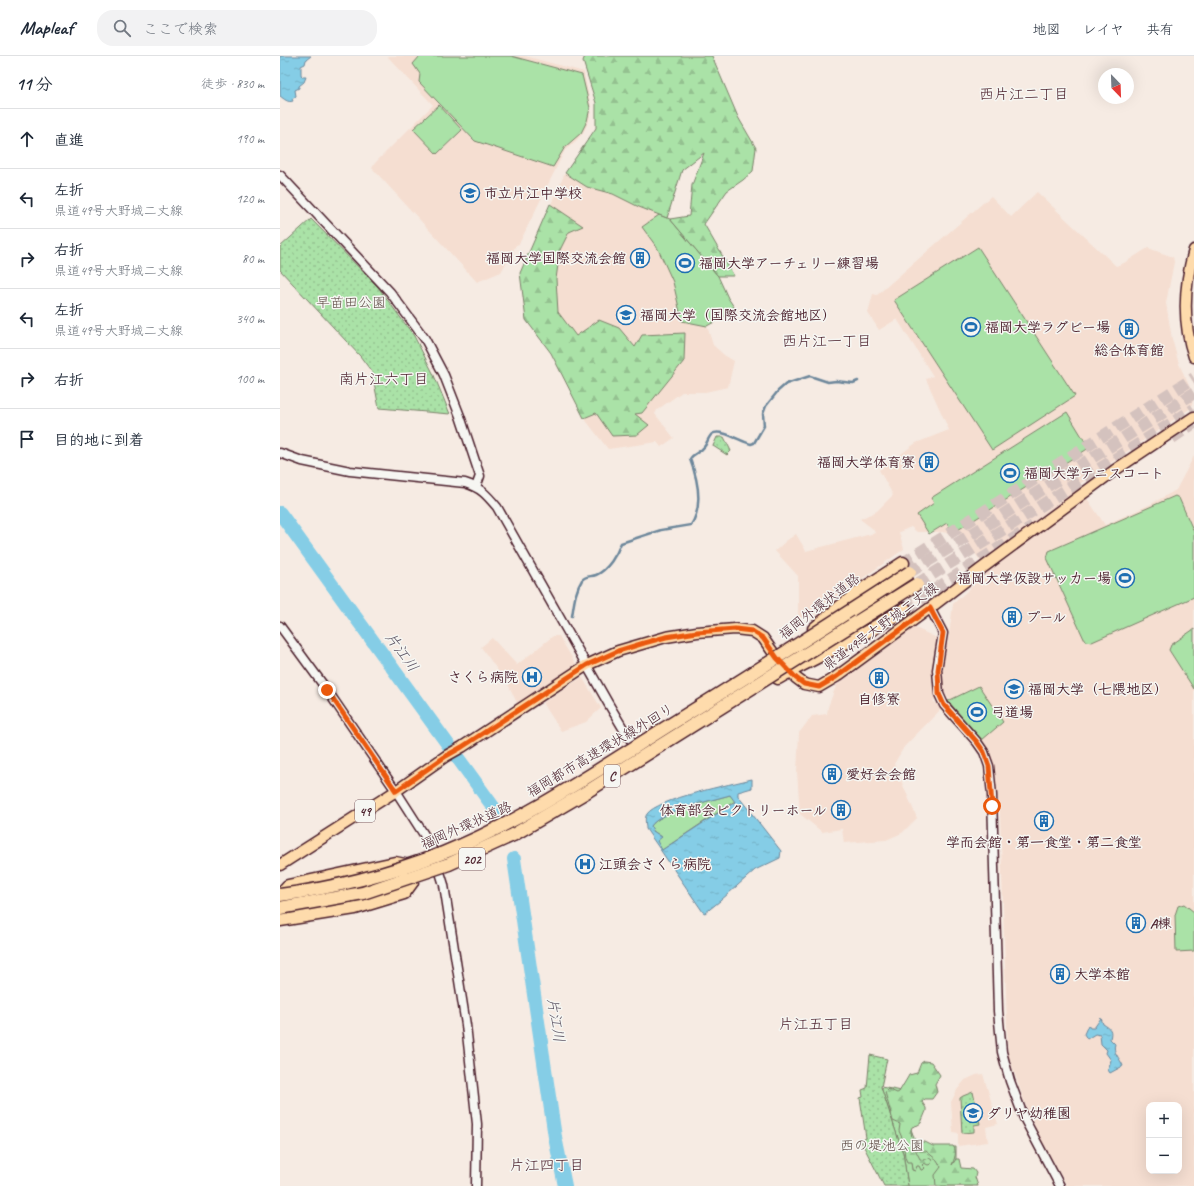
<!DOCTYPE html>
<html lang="ja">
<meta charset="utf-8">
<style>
body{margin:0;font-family:Caveat,"Klee One",sans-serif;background:#f2f2f3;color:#1f2937}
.controls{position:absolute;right:12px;bottom:12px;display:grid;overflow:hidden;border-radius:8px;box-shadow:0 4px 16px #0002}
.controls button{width:36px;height:36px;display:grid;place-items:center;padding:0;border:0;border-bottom:1px solid #e0e1e3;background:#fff;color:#1f2937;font:20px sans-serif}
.compass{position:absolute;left:818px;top:12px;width:36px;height:36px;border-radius:50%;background:#fff;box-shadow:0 4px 16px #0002;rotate:157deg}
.stop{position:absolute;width:12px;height:12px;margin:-9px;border:3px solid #ea580c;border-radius:50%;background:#fff}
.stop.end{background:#ea580c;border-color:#fff;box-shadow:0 1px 4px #0008}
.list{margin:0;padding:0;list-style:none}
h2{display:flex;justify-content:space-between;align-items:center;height:52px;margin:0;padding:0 16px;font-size:17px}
h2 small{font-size:13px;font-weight:400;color:#747a83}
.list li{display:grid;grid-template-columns:26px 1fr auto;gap:12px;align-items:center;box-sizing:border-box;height:60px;padding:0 16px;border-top:1px solid #e0e1e3}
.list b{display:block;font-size:15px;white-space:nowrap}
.list p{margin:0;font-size:13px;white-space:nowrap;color:#747a83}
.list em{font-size:13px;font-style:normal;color:#747a83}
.icon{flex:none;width:22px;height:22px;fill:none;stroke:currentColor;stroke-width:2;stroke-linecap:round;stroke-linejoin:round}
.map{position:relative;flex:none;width:914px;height:1130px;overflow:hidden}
header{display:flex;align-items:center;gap:24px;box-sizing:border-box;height:56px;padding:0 20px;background:#fff;border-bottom:1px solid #e0e1e3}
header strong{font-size:19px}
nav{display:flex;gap:22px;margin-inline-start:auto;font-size:14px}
.search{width:280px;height:36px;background:#f2f2f3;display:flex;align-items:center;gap:10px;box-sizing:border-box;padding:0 14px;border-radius:16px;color:#747a83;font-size:15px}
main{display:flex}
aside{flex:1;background:#fff}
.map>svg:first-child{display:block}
.built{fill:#f5ded1;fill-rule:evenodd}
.green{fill:#aae2a7;stroke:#7a8069}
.forest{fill:url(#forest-firs);stroke:#7a8069}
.park{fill:url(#park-dots);stroke:#7a8069}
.water{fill:url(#water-ripples);stroke:#6d879b;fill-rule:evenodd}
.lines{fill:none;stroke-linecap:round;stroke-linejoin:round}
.stream{stroke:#6d879b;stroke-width:2.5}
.river{stroke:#85cde6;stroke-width:14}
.highway-tunnel{stroke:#d4c2be;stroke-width:12;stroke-dasharray:12 6;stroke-linecap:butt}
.minor-casing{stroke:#4a1f2b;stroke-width:11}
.major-casing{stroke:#4a1f2b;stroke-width:13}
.highway-casing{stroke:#4a1f2b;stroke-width:15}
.minor{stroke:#f6f6f2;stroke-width:8}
.major{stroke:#fedbac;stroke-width:10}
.highway{stroke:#fedbac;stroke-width:12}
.highway-bridge-casing{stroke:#4a1f2b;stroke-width:15;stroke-linecap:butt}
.highway-bridge{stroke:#fedbac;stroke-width:12}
.route{stroke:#ea580c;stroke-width:5}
.labels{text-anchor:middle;stroke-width:3;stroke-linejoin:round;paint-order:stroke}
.shield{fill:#f6f6f2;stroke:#7e6067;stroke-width:1}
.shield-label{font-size:13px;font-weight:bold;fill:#4a1f2b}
.poi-label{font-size:14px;font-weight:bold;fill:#4a1f2b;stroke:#f6f6f2;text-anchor:start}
.park-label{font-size:14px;fill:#62504a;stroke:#f6f6f2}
.street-label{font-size:14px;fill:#4a1f2b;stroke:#f6f6f2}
.neighbourhood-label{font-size:15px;fill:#4a1f2b;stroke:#f6f6f2}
.water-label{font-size:15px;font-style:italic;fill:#5c5363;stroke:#f6f6f2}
</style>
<header>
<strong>Mapleaf</strong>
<div class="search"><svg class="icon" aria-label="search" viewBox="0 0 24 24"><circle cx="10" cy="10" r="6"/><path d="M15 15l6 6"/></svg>ここで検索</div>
<nav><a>地図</a><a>レイヤ</a><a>共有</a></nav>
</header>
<main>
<aside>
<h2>11 分<small>徒歩 · 830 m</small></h2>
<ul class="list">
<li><svg class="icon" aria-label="ahead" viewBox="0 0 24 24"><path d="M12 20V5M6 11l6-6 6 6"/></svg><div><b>直進</b></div><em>190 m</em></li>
<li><svg class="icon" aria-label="left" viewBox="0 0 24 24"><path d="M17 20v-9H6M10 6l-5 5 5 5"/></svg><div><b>左折</b><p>県道49号大野城二丈線</p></div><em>120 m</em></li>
<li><svg class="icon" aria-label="right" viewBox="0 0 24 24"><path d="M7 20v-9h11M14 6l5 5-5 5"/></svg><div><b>右折</b><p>県道49号大野城二丈線</p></div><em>80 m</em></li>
<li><svg class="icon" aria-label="left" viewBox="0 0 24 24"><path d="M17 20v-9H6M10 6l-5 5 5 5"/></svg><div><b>左折</b><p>県道49号大野城二丈線</p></div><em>340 m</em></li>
<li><svg class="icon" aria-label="right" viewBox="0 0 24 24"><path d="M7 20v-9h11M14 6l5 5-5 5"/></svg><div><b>右折</b></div><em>100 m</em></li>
<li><svg class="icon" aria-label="arrive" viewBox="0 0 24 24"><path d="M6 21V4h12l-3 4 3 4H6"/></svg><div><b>目的地に到着</b></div></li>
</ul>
</aside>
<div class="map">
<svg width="914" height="1130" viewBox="0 0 914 1130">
<defs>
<pattern id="forest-firs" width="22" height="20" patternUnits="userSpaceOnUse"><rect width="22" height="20" fill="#aae2a7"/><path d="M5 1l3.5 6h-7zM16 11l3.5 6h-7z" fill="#94c190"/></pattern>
<pattern id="park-dots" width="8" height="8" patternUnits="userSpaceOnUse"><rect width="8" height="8" fill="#aae2a7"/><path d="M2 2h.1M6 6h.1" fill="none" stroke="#94c190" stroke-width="1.8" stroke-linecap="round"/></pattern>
<pattern id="water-ripples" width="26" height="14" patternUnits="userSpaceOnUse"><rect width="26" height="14" fill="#85cde6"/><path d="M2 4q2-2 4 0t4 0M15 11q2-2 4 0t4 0" fill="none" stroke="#74b0c5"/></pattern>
</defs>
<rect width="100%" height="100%" fill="#f6ebe3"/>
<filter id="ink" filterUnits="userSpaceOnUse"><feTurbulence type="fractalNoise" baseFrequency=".025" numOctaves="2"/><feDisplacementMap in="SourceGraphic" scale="8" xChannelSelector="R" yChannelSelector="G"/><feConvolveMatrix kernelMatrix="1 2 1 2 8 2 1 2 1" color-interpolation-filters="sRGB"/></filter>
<g filter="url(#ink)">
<g class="built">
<path d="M 109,0 L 245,0 L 304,16 L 311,52 L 309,65 L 303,77 L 294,87 L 285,94 L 239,188 L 236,189 L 221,216 L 197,226 L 92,112 L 95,107 L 153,49 L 108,1 Z"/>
<path d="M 285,117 L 307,131 L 333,138 L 359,151 L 390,163 L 438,220 L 448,242 L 456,254 L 427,270 L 433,289 L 444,299 L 454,305 L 448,331 L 425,336 L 402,336 L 377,354 L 375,358 L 394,382 L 381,391 L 377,386 L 328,393 L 304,362 L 271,297 L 246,264 L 240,217 Z"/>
<path d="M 757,136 L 836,210 L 844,207 L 868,192 L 893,201 L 894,206 L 886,247 L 892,283 L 899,308 L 914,340 L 911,352 L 798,429 L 825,469 L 871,448 L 896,434 L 914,400 L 914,1130 L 787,1130 L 759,1080 L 744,1045 L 728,998 L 720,758 L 713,710 L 708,692 L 663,635 L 653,645 L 663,651 L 624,691 L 614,708 L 637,762 L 622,777 L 606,784 L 564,787 L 562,773 L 542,776 L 520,758 L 517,716 L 519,677 L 532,660 L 547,658 L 548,651 L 556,630 L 633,571 L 668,587 L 673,548 L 708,516 L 683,480 L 662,476 L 637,476 L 631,471 L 619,476 L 624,493 L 580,524 L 529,562 L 518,561 L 518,520 L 495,495 L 506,485 L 516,478 L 526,495 L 595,477 L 593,473 L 580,463 L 597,455 L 613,439 L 599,414 L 636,387 L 669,374 L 646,323 L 653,320 L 617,263 L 599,274 L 588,257 L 593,238 L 597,239 L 711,140 L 731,161 ZM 869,1049 L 899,1049 L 899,1115 L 869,1115 Z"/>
<path d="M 273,580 L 279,580 L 297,610 L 238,649 L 229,630 L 201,591 L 212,582 L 237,609 Z"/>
<path d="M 302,621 L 321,652 L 306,666 L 281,675 L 263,647 Z"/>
<path d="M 703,1018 L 718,1068 L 706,1071 L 708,1086 L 678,1090 L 678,1077 L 673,1076 L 671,1046 L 677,1034 L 685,1024 L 696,1019 Z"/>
</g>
<g class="green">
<path d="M 140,0 L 231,0 L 302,19 L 310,52 L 307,65 L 301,77 L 285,91 L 273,111 L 195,85 L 139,26 L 140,18 L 133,8 Z"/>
<path d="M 159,49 L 182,74 L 157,98 L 133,73 Z"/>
<path d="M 379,159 L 390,163 L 438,220 L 448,242 L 456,254 L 427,270 L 402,265 L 393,226 L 378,193 L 362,171 Z"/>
<path d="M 698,191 L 795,340 L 712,394 L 614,244 Z"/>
<path d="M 787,356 L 809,392 L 673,477 L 667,467 L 649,478 L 637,459 L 654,447 L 651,442 Z"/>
<path d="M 895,440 L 899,442 L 914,476 L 914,541 L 812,586 L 805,585 L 767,502 L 769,495 Z"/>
<path d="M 914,573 L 914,633 L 889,594 L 891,589 Z"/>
<path d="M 699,630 L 723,666 L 702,684 L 668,645 Z"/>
<path d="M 450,739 L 455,745 L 382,794 L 376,784 L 382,781 L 373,775 L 371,770 C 379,756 433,744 450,739 Z"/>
<path d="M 904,848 L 914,856 L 914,895 L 896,896 L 895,859 L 898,850 Z"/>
<path d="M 601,1031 L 622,1035 L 629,1068 L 638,1092 L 676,1091 L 676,1111 L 693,1130 L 628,1130 L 623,1097 Z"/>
</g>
<g class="forest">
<path d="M 305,0 L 432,0 L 458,61 L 476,92 L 473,115 L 463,124 L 447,135 L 424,168 L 454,220 L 438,220 L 390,163 L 409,160 L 412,129 L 424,97 L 402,114 L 387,162 L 359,151 L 333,138 L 307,131 L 285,117 L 316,72 L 316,47 L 303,5 Z"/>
<path d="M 270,148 L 303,170 L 289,176 L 280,194 L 276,223 L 278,256 L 296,280 L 319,264 L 339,272 L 355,291 L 362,279 L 405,277 L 404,305 L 362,357 L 355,358 L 369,369 L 357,379 L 332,380 L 316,357 L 304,362 L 271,297 L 246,264 L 240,217 Z"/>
<path d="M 644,1005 L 651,1006 L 660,1019 L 655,1028 L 657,1036 L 652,1043 L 645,1043 L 642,1046 L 646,1052 L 646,1055 L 641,1067 L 638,1069 L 632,1071 L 631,1074 L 632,1085 L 645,1086 L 653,1090 L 673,1090 C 678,1096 674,1103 672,1109 L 676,1103 L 679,1103 L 681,1112 L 693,1113 L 696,1117 L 695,1121 L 698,1130 L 656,1130 L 655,1119 L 661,1111 L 657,1104 L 646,1095 L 640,1095 L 635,1093 L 640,1103 L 644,1104 L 649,1102 L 652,1104 L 651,1108 L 648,1109 L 644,1107 L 642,1109 L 645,1112 L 643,1114 L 641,1114 L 639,1110 L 637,1110 L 635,1115 L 632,1114 L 631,1106 L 627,1106 L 625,1101 L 623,1084 L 619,1075 L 620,1068 L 613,1065 L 605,1036 L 608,1033 L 617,1037 L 619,1036 L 628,1021 L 629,1019 L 637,1017 L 641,1007 Z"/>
</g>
<g class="park">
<path d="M 31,163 L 98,231 L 134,280 L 153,317 L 170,358 L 99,352 L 92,316 L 80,300 L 0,214 L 0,191 Z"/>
<path d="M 437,381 L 444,381 L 451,395 L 447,399 L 433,390 Z"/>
<path d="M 590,999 L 607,1003 L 601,1031 L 623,1097 L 628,1130 L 604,1130 L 581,1085 L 586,1082 L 580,1042 L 583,1041 L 582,1034 L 587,1032 Z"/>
<path d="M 693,1036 L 700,1068 L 694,1069 L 694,1076 L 682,1077 L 680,1042 L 683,1040 Z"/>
</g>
<g class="water">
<path d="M 0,0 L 31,0 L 26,4 L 25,8 L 21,10 L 21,18 L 22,21 L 26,21 L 24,26 L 19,30 L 19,32 L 15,34 L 16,40 L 12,43 L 13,45 C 8,47 4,43 0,40 Z"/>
<path d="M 472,723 L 472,732 L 458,736 L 458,740 L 501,795 L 500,802 L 475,814 L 440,845 L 425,857 L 423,856 L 366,773 C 366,768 364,762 367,758 C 377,743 452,728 472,723 ZM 450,739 L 455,746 L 382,794 L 377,785 L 382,781 L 373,775 L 371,770 C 379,756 433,744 450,739 Z"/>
<path d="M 821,962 L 823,968 C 831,973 832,974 830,983 L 835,988 C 832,996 840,1002 843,1010 L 830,1017 L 828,1014 L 831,1004 L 826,997 L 827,994 L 821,988 L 820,979 L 815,978 L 807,983 L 804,978 L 808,969 L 810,972 L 814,972 Z"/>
</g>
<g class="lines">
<path class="stream" d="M 292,560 C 294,548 295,535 302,524 C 306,519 311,521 316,519 C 328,514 337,498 341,487 L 381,474 L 411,469 C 424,449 418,424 410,403 C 413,397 420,397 424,391 C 427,388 428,381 432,378 C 441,372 461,386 471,388 L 474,387 L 484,370 L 483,358 L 486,350 L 498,335 L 506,328 L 530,320 L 548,326 L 556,325 L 573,327 L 578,325"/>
<g class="river">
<path d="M 0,457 L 217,756"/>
<path d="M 234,803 L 275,1081 L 285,1130"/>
</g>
<g class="highway-tunnel">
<path d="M 892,382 L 914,367"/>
<path d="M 623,507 L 914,322"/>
<path d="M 630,516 L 705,470 L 914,337"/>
<path d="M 637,528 L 914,353"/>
<path d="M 625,553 L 753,470"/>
</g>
<defs>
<g id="minor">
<path d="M 0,119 L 110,236 L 145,283 L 164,319 L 180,360 L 200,420 L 196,431"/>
<path d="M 0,397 L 22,405 L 70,415 L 185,427 C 201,432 206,438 217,451 L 328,647 L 347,679 L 359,694"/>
<path d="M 650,552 L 663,577 L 657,614 L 659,638 L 664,649 L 697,686 L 704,696 L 709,710 L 712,739 L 718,955 L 722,996 L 730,1025 L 744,1062 L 780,1130"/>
<path d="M 0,570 L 47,634 L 116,735 L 150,788 L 155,800 L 164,829 L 186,969 L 197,1068 L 196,1130"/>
</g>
<g id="major">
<path d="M 914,194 C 904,230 902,266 914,301"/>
<path d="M 0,809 L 116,735 L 166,700 L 182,691 L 307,609 L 338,595 L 386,581 L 417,576 L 455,573 L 472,575 L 483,582 L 497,602 L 516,622 L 524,628 L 539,631 L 556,621 L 650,552 L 701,513 L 835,414 L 914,361"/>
</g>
<g id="highway">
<path d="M 534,573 L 560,551 L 586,531 L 623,507"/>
<path d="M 498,622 L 510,615 L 592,573 L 625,553"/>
<path d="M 0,839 L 8,830 L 115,807 L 130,810"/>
<path d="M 0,864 L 75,852 L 124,837 L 132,826"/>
</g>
</defs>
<use href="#minor" class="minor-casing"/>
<use href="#major" class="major-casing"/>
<use href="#highway" class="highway-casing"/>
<use href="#minor" class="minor"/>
<use href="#major" class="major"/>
<use href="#highway" class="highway"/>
<defs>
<g id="highway-bridge">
<path d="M 0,839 C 55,832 111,817 163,797 C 243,765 315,716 388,670 C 469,620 550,568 630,516"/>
<path d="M 0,852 L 83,837 L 169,808 L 233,779 L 308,735 L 637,528"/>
</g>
</defs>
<use href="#highway-bridge" class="highway-bridge-casing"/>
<use href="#highway-bridge" class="highway-bridge"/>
</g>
</g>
<g class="lines" filter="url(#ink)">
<path class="route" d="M 47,634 L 116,735 L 166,700 L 182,691 L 307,609 L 338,595 L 364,587 L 386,581 L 417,576 L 455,573 L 472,575 L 483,582 L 497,602 L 516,622 L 524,628 L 539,631 L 556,621 L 650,552 L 663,577 L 658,614 L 659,638 L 664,649 L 697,686 L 704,696 L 709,710 L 712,750"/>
</g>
<defs>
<symbol id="school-ring" viewBox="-11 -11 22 22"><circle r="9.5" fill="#f6f6f2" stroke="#1f6fb2" stroke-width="1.5"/><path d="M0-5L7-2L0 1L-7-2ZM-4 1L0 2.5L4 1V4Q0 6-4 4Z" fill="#1f6fb2"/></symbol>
<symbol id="building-ring" viewBox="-11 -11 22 22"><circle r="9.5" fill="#f6f6f2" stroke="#1f6fb2" stroke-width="1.5"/><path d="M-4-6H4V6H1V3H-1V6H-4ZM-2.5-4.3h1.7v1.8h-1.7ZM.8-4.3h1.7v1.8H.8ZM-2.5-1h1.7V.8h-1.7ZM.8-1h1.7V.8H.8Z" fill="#1f6fb2"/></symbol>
<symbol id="stadium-ring" viewBox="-11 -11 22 22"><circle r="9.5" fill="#f6f6f2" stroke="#1f6fb2" stroke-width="1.5"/><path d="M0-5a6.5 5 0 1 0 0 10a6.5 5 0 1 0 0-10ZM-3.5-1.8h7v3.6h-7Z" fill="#1f6fb2"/></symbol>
<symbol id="university-ring" viewBox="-11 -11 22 22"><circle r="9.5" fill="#f6f6f2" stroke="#1f6fb2" stroke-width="1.5"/><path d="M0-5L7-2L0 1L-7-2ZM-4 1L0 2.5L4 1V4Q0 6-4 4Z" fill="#1f6fb2"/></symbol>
<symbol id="hospital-ring" viewBox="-11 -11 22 22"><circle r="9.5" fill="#f6f6f2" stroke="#1f6fb2" stroke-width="1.5"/><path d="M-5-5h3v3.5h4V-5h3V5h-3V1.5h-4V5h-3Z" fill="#1f6fb2"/></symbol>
</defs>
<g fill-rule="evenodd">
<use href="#school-ring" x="179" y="126" width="22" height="22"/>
<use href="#building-ring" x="349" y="191" width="22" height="22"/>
<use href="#stadium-ring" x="394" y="196" width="22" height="22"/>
<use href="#university-ring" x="335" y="248" width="22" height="22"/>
<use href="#stadium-ring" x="680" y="260" width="22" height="22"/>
<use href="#building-ring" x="838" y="262" width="22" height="22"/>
<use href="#building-ring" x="638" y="395" width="22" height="22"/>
<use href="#stadium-ring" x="719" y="406" width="22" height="22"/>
<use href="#stadium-ring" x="834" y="511" width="22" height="22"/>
<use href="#building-ring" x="721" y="550" width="22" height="22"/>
<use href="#hospital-ring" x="241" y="610" width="22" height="22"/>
<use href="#building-ring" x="588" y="611" width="22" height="22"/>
<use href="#university-ring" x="723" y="622" width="22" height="22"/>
<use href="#stadium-ring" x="686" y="645" width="22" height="22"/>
<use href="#building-ring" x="541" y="707" width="22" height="22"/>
<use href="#building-ring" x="550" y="743" width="22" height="22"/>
<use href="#building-ring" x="753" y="754" width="22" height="22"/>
<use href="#hospital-ring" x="294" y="797" width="22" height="22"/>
<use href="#building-ring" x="845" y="856" width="22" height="22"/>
<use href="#building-ring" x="769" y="907" width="22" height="22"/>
<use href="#school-ring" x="682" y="1046" width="22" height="22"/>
</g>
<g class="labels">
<g class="shield">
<rect x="324" y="709" width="16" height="22" rx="3"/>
<rect x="75" y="744" width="20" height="22" rx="3"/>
<rect x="179" y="792" width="26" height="22" rx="3"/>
</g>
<g class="shield-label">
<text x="332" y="725">C</text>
<text x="85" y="760">49</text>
<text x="192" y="808">202</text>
</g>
<g class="poi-label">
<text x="204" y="142">市立片江中学校</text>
<text x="346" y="207" text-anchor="end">福岡大学国際交流会館</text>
<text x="419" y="212">福岡大学アーチェリー練習場</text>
<text x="360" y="264">福岡大学（国際交流会館地区）</text>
<text x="705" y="276">福岡大学ラグビー場</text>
<text x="849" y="299" text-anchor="middle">総合体育館</text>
<text x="635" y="411" text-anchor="end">福岡大学体育寮</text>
<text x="744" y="422">福岡大学テニスコート</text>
<text x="831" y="527" text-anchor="end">福岡大学仮設サッカー場</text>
<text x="746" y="566">プール</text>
<text x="238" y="626" text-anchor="end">さくら病院</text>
<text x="748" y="638">福岡大学（七隈地区）</text>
<text x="599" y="648" text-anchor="middle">自修寮</text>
<text x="711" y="661">弓道場</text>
<text x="566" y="723">愛好会会館</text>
<text x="547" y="759" text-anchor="end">体育部会ビクトリーホール</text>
<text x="764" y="791" text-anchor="middle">学而会館・第一食堂・第二食堂</text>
<text x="319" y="813">江頭会さくら病院</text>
<text x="870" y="872">A棟</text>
<text x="794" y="923">大学本館</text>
<text x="707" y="1062">ダリヤ幼稚園</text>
</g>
<g class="park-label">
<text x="71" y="251">早苗田公園</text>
<text x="602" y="1094">西の堤池公園</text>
</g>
<g class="street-label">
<text transform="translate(539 550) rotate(-38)" y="5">福岡外環状道路</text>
<text transform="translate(600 570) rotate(-36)" y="5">県道49号大野城二丈線</text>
<text transform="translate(320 694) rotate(-31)" y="5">福岡都市高速環状線外回り</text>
<text transform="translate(186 769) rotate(-24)" y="5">福岡外環状道路</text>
</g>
<g class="neighbourhood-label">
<text x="744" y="43">西片江二丁目</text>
<text x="547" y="290">西片江一丁目</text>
<text x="104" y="328">南片江六丁目</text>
<text x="536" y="973">片江五丁目</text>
<text x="267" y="1114">片江四丁目</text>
</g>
<g class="water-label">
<text transform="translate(122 596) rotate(54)" y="5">片江川</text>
<text transform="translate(276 964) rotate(81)" y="5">片江川</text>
</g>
</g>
</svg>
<div class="controls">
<button>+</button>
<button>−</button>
</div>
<svg class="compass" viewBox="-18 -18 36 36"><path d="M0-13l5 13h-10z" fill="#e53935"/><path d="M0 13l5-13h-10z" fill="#747a83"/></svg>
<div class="stop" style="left:712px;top:750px"></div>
<div class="stop end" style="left:47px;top:634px"></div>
</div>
</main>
